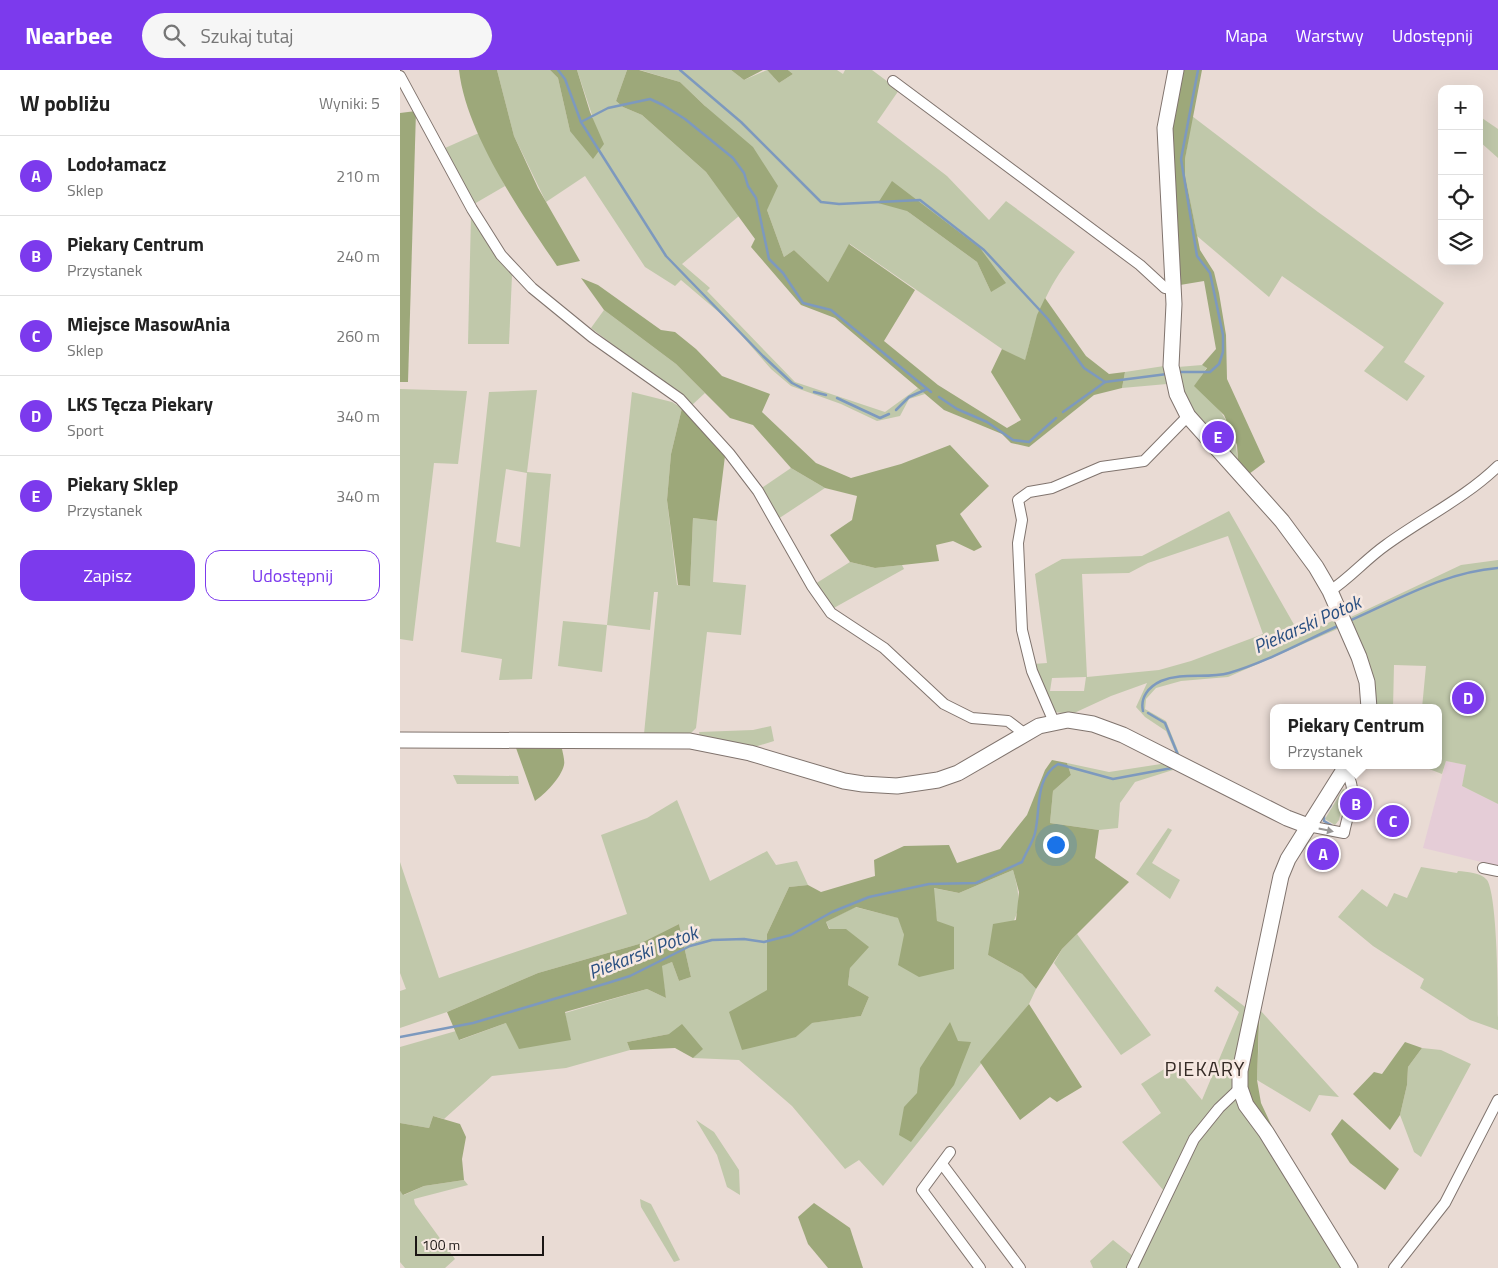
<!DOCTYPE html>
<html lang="pl">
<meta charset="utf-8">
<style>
body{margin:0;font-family:"Titillium Web",sans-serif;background:#f6f6f6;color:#222}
.controls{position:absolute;right:15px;top:15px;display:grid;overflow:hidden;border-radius:10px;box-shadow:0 5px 20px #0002}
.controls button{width:45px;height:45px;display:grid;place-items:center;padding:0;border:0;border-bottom:1px solid #e0e0e0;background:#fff;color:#222;font:25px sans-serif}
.scale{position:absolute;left:15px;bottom:12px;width:129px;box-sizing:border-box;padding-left:5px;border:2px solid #1b1614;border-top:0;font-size:14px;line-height:18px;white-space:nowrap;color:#1b1614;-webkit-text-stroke:4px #f6e8e1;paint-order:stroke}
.you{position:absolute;left:655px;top:774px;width:18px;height:18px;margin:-12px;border:4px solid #fff;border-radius:50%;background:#1a73e8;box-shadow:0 0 0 8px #1a73e833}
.badge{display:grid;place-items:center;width:32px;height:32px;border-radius:50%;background:#7c3aed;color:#fff;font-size:16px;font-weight:700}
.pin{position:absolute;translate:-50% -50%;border:2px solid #fff;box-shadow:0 1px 5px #0006}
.popup{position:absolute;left:870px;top:634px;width:172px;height:65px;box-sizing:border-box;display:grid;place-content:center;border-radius:10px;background:#fff;filter:drop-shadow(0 1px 4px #0005);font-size:16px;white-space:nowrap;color:#767676}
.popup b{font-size:19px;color:#222}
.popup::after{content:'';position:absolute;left:50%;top:100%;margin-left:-10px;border:10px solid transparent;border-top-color:#fff}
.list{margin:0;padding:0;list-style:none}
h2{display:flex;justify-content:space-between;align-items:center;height:65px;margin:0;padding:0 20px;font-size:21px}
h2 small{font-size:16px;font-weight:400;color:#767676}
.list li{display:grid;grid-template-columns:32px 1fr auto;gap:15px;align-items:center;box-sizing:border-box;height:80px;padding:0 20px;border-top:1px solid #e0e0e0}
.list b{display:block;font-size:19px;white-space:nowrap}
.list p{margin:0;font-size:16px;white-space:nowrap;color:#767676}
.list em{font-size:16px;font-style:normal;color:#767676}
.actions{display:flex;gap:10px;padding:15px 20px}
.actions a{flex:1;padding:11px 0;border:1px solid #7c3aed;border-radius:15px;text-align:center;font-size:18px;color:#7c3aed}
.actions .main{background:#7c3aed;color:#fff}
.icon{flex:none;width:28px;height:28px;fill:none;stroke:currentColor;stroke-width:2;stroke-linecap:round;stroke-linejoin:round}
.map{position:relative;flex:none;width:1098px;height:1198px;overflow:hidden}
header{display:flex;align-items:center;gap:30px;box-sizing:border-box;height:70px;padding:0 25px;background:#7c3aed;color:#fff}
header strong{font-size:24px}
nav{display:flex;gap:28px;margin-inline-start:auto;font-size:18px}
.search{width:350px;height:45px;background:#f6f6f6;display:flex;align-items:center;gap:12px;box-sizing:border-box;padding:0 18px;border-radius:28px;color:#767676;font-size:19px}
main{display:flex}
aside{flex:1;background:#fff}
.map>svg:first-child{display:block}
.education{fill:#e5cdd7}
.green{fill:#c0c8aa;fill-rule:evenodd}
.forest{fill:#9da87a}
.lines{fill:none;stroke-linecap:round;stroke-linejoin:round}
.stream{stroke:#7d99be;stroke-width:2.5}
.street-casing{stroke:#80746e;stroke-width:12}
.secondary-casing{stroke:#80746e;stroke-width:17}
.street{stroke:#fff;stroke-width:10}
.secondary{stroke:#fff;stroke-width:15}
.oneway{fill:#989695}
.labels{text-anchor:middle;stroke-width:5;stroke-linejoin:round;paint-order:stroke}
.water-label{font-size:19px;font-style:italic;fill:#294f81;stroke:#f6e8e1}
.quarter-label{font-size:20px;letter-spacing:1px;fill:#352b26;stroke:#f6e8e1}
</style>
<header>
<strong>Nearbee</strong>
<div class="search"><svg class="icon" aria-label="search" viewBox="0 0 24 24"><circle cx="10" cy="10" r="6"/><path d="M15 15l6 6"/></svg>Szukaj tutaj</div>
<nav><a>Mapa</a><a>Warstwy</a><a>Udostępnij</a></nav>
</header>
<main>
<aside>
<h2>W pobliżu<small>Wyniki: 5</small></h2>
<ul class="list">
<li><span class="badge">A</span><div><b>Lodołamacz</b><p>Sklep</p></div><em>210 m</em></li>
<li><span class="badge">B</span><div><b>Piekary Centrum</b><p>Przystanek</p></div><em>240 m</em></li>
<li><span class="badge">C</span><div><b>Miejsce MasowAnia</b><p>Sklep</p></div><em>260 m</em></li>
<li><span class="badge">D</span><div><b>LKS Tęcza Piekary</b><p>Sport</p></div><em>340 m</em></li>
<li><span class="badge">E</span><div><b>Piekary Sklep</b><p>Przystanek</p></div><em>340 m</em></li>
</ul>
<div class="actions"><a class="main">Zapisz</a><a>Udostępnij</a></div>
</aside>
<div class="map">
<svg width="1098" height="1198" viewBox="0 0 1098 1198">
<rect width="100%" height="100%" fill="#e9dbd4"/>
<path class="education" d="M 1046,691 L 1067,695 L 1062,716 L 1098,734 L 1098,796 L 1023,778 Z"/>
<g class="green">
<path d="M 97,0 L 150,0 L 158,8 L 170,61 L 193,48 L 177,0 L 227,0 L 216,31 L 223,37 L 242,45 L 306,102 L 339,146 L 282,194 L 310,218 L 307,221 L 395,312 L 485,342 L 518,318 L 525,324 L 509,329 L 500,346 L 477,351 L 441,334 L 391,316 L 371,299 L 328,250 L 281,210 L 275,216 L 245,197 L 185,106 L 146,132 L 114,66 Z"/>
<path d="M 240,0 L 331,0 L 344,10 L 367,0 L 379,13 L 393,4 L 388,0 L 437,0 L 443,4 L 445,0 L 472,0 L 499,20 L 477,52 L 547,106 L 589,150 L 606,131 L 675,182 C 645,220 637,244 625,291 L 602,279 L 450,174 L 428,212 L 394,180 L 384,187 L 367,140 L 305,36 L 280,12 ZM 507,141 L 580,178 L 591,222 L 577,192 Z"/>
<path d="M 792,46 L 918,142 L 1044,233 L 1004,292 L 1025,306 L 1007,331 L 964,301 L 984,277 L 882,206 L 869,227 L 797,166 L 785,105 L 785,89 Z"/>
<path d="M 1079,46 L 1098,59 L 1098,88 L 1079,71 Z"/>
<path d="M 79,63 L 105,116 L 74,134 L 45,78 Z"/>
<path d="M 71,145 L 112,205 L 109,274 L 68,274 Z"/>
<path d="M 204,240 L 276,294 L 305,323 L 292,335 L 191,258 Z"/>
<path d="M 802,295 L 807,297 L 795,316 C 821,338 835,356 838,391 L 794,342 L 785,326 L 778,297 Z"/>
<path d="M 764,296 L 767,314 L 722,318 L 725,302 Z"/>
<path d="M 0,319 L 67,321 L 58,394 L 34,393 L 13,571 L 0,569 Z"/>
<path d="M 137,320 L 127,402 L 151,404 L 132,609 L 99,610 L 102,589 L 61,582 L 89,322 ZM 106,399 L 127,403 L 120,477 L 96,472 Z"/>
<path d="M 232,322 L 272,332 L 282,338 L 271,384 L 267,430 L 277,515 L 290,516 L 293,448 L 317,451 L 313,512 L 346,515 L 341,565 L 307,562 L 296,658 L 289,665 L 244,664 L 258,522 L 254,522 L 250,560 L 207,555 L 202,602 L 158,596 L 163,551 L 207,555 Z"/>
<path d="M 391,398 L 425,418 L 378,449 L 360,419 Z"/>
<path d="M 829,441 L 900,565 L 937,549 L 942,557 L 828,607 L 781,611 L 756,618 L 746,629 L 745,639 L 766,651 L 781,688 L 777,686 L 766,661 L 745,647 L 736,637 L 747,613 L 711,626 L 672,644 L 654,642 L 633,594 L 647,593 L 635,504 L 662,489 L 742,486 ZM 828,466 L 863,564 L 791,591 L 759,600 L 687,607 L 682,504 L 729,503 L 748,493 ZM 686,607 L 684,621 L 650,621 L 652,608 Z"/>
<path d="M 1098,490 L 1098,734 L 1062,716 L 1066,695 L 1046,691 L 1042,704 L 1019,695 L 1038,695 L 1038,638 L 1022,638 L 1026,596 L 994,595 L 993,638 L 973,638 L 971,605 L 951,547 L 1061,495 Z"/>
<path d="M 450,492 L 475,498 L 502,495 L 504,499 L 432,539 L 415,514 Z"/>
<path d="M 371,656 L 374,671 L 351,678 L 300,667 L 299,662 L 353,660 Z"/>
<path d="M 667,693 L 709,702 L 761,694 L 776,699 L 735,712 L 720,733 L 718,758 L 699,760 L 650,753 L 653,721 L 671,705 Z"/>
<path d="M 53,705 L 118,706 L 119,714 L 57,714 Z"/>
<path d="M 943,719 L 946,720 L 939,750 L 935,755 L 925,749 Z"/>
<path d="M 277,730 L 310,811 L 367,781 L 376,795 L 397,791 L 408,815 L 389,817 L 367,864 L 367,920 L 396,967 L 411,953 L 461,946 L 469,927 L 448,915 L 450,898 L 426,852 L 455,837 L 499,848 L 504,865 L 537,851 L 533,818 L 559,823 L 613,800 C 626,846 615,851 588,885 L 622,904 L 636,919 L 629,934 L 483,1116 L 459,1090 L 445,1099 L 392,1036 L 339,990 L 293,988 L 302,979 L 269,964 L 227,972 L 230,980 L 166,998 L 92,1006 L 44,1049 L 33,1046 L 29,1058 L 0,1053 L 0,977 L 56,961 L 60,970 L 106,953 L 170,970 L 165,943 L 247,919 L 266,928 L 261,896 L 272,892 L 279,911 L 291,907 L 279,854 L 239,874 L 138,903 L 47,942 L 0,958 L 0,921 L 6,919 L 0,903 L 0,792 L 39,908 L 227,844 L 201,765 L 247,748 Z"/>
<path d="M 768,758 L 772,760 L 752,793 L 780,810 L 770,829 L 736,804 Z"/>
<path d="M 1021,797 L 1057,803 L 1058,801 C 1067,802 1080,802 1087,810 C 1098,827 1098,932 1098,960 L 1070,950 L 1020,918 L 1024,909 L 973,876 L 938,847 L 962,819 L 987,837 L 994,823 L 1007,828 Z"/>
<path d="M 677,864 L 751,965 L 721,985 L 654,893 L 662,879 Z"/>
<path d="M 817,916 L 848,939 L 834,1017 L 791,1065 L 764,1121 L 722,1072 L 761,1043 L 741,1014 L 772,994 L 802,1030 L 839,942 L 814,921 Z"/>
<path d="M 860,940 L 939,1027 L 919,1025 L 910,1042 L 857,1010 Z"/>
<path d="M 1022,978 L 1041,980 L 1071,994 L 1021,1087 L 1014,1082 L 1000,1045 L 1007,1015 L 1008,997 Z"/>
<path d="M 838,1024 L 942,1198 L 693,1198 L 690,1191 L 713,1170 L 739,1191 L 797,1071 Z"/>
<path d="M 296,1050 L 314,1062 L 339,1100 L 340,1125 L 327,1117 L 317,1085 Z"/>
<path d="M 64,1110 L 68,1115 L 14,1129 L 15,1134 L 55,1189 L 45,1198 L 5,1198 L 0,1192 L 0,1121 L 4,1125 L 24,1116 Z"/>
<path d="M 240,1129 L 251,1134 L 280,1190 L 274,1192 L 241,1137 Z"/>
</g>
<g class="forest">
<path d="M 59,0 L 97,0 L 114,66 L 138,118 L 180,191 L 157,196 C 122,144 66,64 59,0 Z"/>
<path d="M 150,0 L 177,0 L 190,42 L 204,74 L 193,89 L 170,61 L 158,8 Z"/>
<path d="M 227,0 L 239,0 L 280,12 L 305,36 L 353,77 L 378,116 L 367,140 L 384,187 L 394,180 L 428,212 L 449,174 L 515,220 L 484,271 L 538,315 L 607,358 L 621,350 L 591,302 L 602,279 L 625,290 L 637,245 L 645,228 L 686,286 L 709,304 L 725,302 L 722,318 L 694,325 L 629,377 L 611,373 L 602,364 L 544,340 L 435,248 L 401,235 L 351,177 L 355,169 L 306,102 L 242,45 L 223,37 L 216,31 Z"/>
<path d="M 331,0 L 363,0 L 344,10 Z"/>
<path d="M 367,0 L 388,0 L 393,4 L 379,13 Z"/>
<path d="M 781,0 L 802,0 L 785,89 L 785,105 L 800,180 L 814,202 L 819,223 L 826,265 L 827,309 L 865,392 L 849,404 L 838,391 L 837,375 L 824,345 L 794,316 L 807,298 L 802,295 L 816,279 L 804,211 L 780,215 L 770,55 Z"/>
<path d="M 16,41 L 8,312 L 0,312 L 0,43 Z"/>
<path d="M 492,111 L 580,178 L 606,213 L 591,222 L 577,192 L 507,141 L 478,133 Z"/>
<path d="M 181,208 L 198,215 L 261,260 L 275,262 L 296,279 L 322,306 L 370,324 L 362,342 L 416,393 L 451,408 L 501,394 L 550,375 L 589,416 L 560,444 L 582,477 L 574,481 L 553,471 L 536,475 L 539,491 L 475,498 L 450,492 L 430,465 L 452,450 L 457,426 L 425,418 L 391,398 L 353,355 L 330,348 L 276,294 L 204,240 Z"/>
<path d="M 282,338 L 325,386 L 317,451 L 293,448 L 290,516 L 278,515 L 267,430 L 271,384 Z"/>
<path d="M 116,678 L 162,679 C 163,684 165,691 164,695 C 161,708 145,724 135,731 Z"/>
<path d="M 652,690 L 667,693 L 671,705 L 653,721 L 650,753 L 699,760 L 695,788 L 729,812 L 662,879 L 636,919 L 622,904 L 588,885 L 593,854 L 616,850 L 619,822 L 613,800 L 559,823 L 534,818 L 537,851 L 554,857 L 554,899 L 519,907 L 498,895 L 504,865 L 498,848 L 456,837 L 426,852 L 429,859 L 446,859 L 469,877 L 450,898 L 448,915 L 469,927 L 461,946 L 412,953 L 396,967 L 342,980 L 329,942 L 367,920 L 367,864 L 389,817 L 408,815 L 421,822 L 475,806 L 474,790 L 504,776 L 549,775 L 557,793 L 600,779 L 627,745 L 645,700 Z"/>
<path d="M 279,854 L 291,907 L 279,911 L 272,892 L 262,896 L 266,928 L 247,919 L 165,942 L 171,970 L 119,979 L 106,953 L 59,970 L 47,942 L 138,903 L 239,874 Z"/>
<path d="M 629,934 L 682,1017 L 657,1032 L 650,1027 L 620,1050 L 580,992 Z"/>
<path d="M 855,951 L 859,952 L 857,1010 L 861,1033 L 877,1067 C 869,1057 858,1047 852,1036 C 840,1010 851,977 855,951 Z"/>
<path d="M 550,952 L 558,971 L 571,972 L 554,1015 L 511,1072 L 499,1065 L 504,1037 L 517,1023 L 520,998 Z"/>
<path d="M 282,954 L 303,979 L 293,988 L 275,978 L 230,980 L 227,972 L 269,964 Z"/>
<path d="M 1005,972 L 1022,978 L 1008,997 L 1007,1015 L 1000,1045 L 990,1060 L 953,1024 L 974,1002 L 982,1004 Z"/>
<path d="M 33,1046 L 60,1054 L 66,1067 L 62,1089 L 64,1110 L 24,1116 L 3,1125 L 0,1121 L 0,1053 L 29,1058 Z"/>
<path d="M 942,1049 L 999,1099 L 985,1120 L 950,1093 L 931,1064 Z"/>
<path d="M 414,1133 L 450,1158 L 463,1198 L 428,1198 L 408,1174 L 398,1147 Z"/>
</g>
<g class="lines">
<g class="stream">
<path d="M 158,0 L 165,9 L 181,52 L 266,186 L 363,286 L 392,313 L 402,318"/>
<path d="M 280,0 L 341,52 L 421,132 L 439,134 L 520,130 L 584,180 L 648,249 L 684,298 L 705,312"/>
<path d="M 181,52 L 208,38 L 250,29 L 263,35 L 285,49 L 333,88 L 344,103 L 348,116 L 356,128 L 369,189 L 383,203 L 403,233 L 431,240 L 531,322"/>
<path d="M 777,302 L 810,302 L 819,294 L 823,282 L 823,265 L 810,203 L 797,186 L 781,89 L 798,0"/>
<path d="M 414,322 L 426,325"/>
<path d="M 539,327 L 557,339 L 587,352 L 613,370 L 629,372 L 656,348"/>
<path d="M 437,328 L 480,348 L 489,344"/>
<path d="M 496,340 L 509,327 L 527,319"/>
<path d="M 663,342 L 705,312 L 767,304"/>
<path d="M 949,551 C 997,530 1045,502 1098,498"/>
<path d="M 743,641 C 740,628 748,617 761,611 C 783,602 807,609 829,603 C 867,592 904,571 940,555"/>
<path d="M 748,643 L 765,653 L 778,685"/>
<path d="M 926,742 L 931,735"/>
<path d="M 924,745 L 924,751 L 931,755"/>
<path d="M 0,967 L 73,953 L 211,912 L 230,906 L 290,876 L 312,870 L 344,869 L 364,872 L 391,865 L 432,842 L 469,827 L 529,814 L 576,813 L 622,792 C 626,782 633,772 635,763 C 641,739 634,709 658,694 L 713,709 L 772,698"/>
</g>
<defs>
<g id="street">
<path d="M 0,6 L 72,139 L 101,185 L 132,218 L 192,267 L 280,329 L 329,383 L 358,421 L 412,516 L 431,543 L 484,578 L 544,634 L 572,648 L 608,651 L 625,664"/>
<path d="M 493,11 L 740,195 L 765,218 L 773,219"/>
<path d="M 930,521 C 950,508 966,489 986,475 C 1023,448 1065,428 1098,396"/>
<path d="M 654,652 L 632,601 L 622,560 L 618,473 L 622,450 L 618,430 L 629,422 L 652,418 L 701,397 L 744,391 L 788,346"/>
<path d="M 908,756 L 944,763 C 947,745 961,714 943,701"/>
<path d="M 1083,798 L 1098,801"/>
<path d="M 550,1082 L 522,1120 L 580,1198"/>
<path d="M 542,1094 L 620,1198"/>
<path d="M 732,1198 L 794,1069 L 819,1038 L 840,1018"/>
<path d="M 994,1198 L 1045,1133 L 1098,1030"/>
</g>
<g id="secondary">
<path d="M 776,0 L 765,58 L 774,234 L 771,296 L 777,324 L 788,346 L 882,451 L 916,497 L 930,521 L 959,587 L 967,612 L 969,638"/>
<path d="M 0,670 L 290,671 L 350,683 L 444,711 L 463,714 L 497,716 L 538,710 L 558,703 L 639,656 L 668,650 L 693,654 L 723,665 L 887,748 L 908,756"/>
<path d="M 947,695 L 888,789 L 881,806 L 840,1001 L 840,1018 L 846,1035 L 866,1062 L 950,1198"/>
</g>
</defs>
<use href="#street" class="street-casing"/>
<use href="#secondary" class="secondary-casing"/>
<use href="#street" class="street"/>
<use href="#secondary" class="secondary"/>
</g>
<defs><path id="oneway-solid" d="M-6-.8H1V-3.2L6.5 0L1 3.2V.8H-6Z" transform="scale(1.25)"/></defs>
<use class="oneway" href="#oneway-solid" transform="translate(926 760) rotate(12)"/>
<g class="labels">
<g class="water-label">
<text transform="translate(907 554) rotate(-24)" y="7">Piekarski Potok</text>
<text transform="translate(243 882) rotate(-21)" y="7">Piekarski Potok</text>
</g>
<g class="quarter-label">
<text x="805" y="1006">PIEKARY</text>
</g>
</g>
</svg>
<div class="controls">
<button>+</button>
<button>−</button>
<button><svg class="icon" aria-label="locate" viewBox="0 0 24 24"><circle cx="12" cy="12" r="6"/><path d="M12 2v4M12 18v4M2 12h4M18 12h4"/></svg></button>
<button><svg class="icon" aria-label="layers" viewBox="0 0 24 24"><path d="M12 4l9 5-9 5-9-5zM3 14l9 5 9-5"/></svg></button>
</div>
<div class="scale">100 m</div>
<div class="you"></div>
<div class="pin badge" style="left:923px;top:784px">A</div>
<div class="pin badge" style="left:956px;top:734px">B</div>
<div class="popup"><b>Piekary Centrum</b>Przystanek</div>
<div class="pin badge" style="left:993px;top:751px">C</div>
<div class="pin badge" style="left:1068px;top:628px">D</div>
<div class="pin badge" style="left:818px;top:367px">E</div>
</div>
</main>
